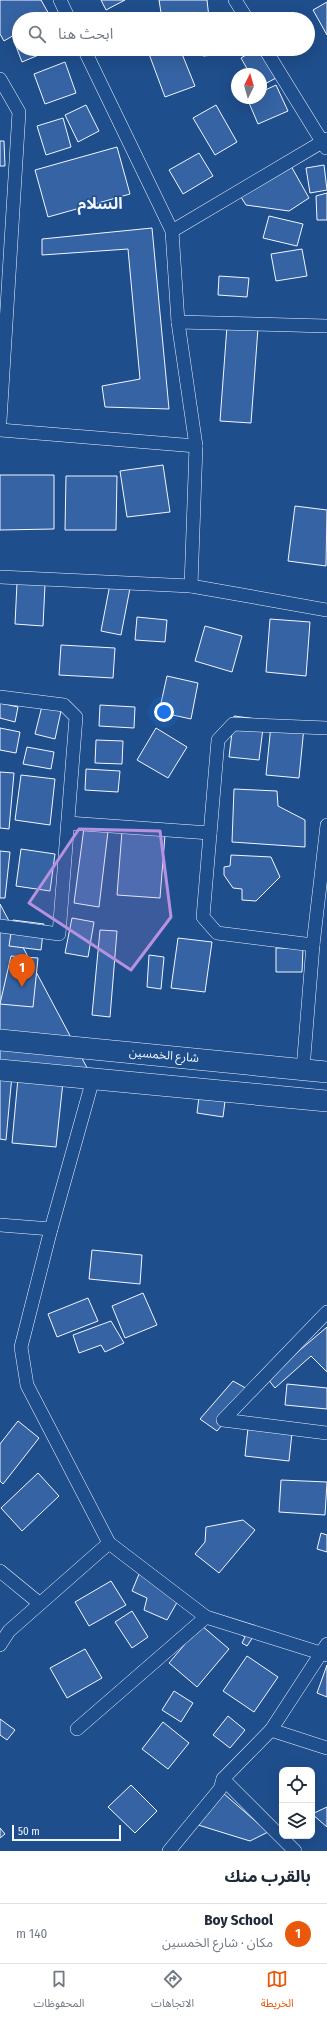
<!DOCTYPE html>
<html lang="ar">
<meta charset="utf-8">
<style>
body{margin:0;font-family:"Fira Sans Condensed","Noto Sans Arabic",sans-serif;background:#f6f6f7;color:#1f2937;direction:rtl}
.controls{position:absolute;right:12px;bottom:12px;display:grid;overflow:hidden;border-radius:8px;box-shadow:0 4px 16px #0002}
.controls button{width:36px;height:36px;display:grid;place-items:center;padding:0;border:0;border-bottom:1px solid #e0e1e3;background:#fff;color:#1f2937;font:20px sans-serif}
.compass{position:absolute;left:231px;top:68px;width:36px;height:36px;border-radius:50%;background:#fff;box-shadow:0 4px 16px #0002;rotate:5deg}
.scale{position:absolute;left:12px;bottom:10px;width:109px;box-sizing:border-box;padding-left:4px;border:2px solid #f2f6ff;border-top:0;font-size:11px;line-height:14px;white-space:nowrap;color:#f2f6ff;-webkit-text-stroke:3px #1f4e8c;paint-order:stroke}
.you{position:absolute;left:164px;top:712px;width:14px;height:14px;margin:-10px;border:3px solid #fff;border-radius:50%;background:#1a73e8;box-shadow:0 0 0 6px #1a73e833}
.badge{display:grid;place-items:center;width:26px;height:26px;border-radius:50%;background:#ea580c;color:#fff;font-size:13px;font-weight:700}
.pin{position:absolute;translate:-50% -33px;filter:drop-shadow(0 1px 2px #0008)}
.pin::after{content:'';position:absolute;top:21px;width:14px;height:12px;background:inherit;clip-path:polygon(0 0,100% 0,50% 100%)}
.list{margin:0;padding:0;list-style:none}
h2{display:flex;justify-content:space-between;align-items:center;height:52px;margin:0;padding:0 16px;font-size:17px}
h2 small{font-size:13px;font-weight:400;color:#747a83}
.list li{display:grid;grid-template-columns:26px 1fr auto;gap:12px;align-items:center;box-sizing:border-box;height:60px;padding:0 16px;border-top:1px solid #e0e1e3}
.list b{display:block;font-size:15px;white-space:nowrap}
.list p{margin:0;font-size:13px;white-space:nowrap;color:#747a83}
.list em{font-size:13px;font-style:normal;color:#747a83}
.icon{flex:none;width:22px;height:22px;fill:none;stroke:currentColor;stroke-width:2;stroke-linecap:round;stroke-linejoin:round}
.map{position:relative;flex:none;width:327px;height:1851px;overflow:hidden;direction:ltr}
.search{position:absolute;background:#fff;box-shadow:0 4px 16px #0002;left:12px;right:12px;top:12px;height:44px;display:flex;align-items:center;gap:10px;box-sizing:border-box;padding:0 14px;border-radius:22px;color:#747a83;font-size:15px}
.sheet{height:112px;background:#fff}
nav{display:flex;justify-content:space-around;align-items:center;box-sizing:border-box;height:56px;border-top:1px solid #e0e1e3;background:#fff;font-size:11px;color:#747a83}
nav a{display:grid;justify-items:center;gap:2px}
nav .on{color:#ea580c}
.map>svg:first-child{display:block}
.building{fill:#3563a3;stroke:#f2f6ff}
.lines{fill:none;stroke-linecap:round;stroke-linejoin:round}
.minor-casing{stroke:#f2f6ff;stroke-width:14}
.primary-casing{stroke:#f2f6ff;stroke-width:22}
.minor{stroke:#1f4e8c;stroke-width:13}
.primary{stroke:#1f4e8c;stroke-width:21}
.marked{fill:#b691df;fill-opacity:0.2;stroke:#b691df;stroke-width:3;stroke-linejoin:round}
.labels{text-anchor:middle;stroke-width:3;stroke-linejoin:round;paint-order:stroke}
.street-label{font-size:12px;fill:#f2f6ff;stroke:#1f4e8c}
.district-label{font-size:16px;font-weight:bold;fill:#f2f6ff;stroke:#1f4e8c}
</style>
<div class="map">
<svg width="327" height="1851" viewBox="0 0 327 1851">
<rect width="100%" height="100%" fill="#1f4e8c"/>
<g class="building">
<path d="M 0,0 L 41,0 L 50,16 L 44,19 L 19,19 L 19,32 L 4,41 L 0,34 Z"/>
<path d="M 101,0 L 125,0 L 106,10 Z"/>
<path d="M 159,0 L 207,0 L 209,18 L 162,19 Z"/>
<path d="M 327,2 L 327,35 L 313,10 Z"/>
<path d="M 19,39 L 19,49 L 53,49 L 22,62 L 14,41 Z"/>
<path d="M 163,49 L 180,49 L 195,86 L 165,97 L 149,54 Z"/>
<path d="M 202,49 L 236,49 L 236,53 L 203,56 Z"/>
<path d="M 256,49 L 260,49 L 276,78 L 261,86 L 261,74 L 250,74 L 241,58 Z"/>
<path d="M 65,62 L 76,93 L 45,104 L 34,74 Z"/>
<path d="M 276,85 L 288,111 L 258,124 L 247,98 L 261,98 L 261,92 Z"/>
<path d="M 86,105 L 99,131 L 78,142 L 65,115 Z"/>
<path d="M 216,105 L 237,142 L 215,155 L 193,118 Z"/>
<path d="M 63,118 L 71,147 L 46,155 L 37,126 Z"/>
<path d="M 0,141 L 4,141 L 5,166 L 0,166 Z"/>
<path d="M 117,147 L 130,194 L 48,217 L 35,170 Z"/>
<path d="M 199,153 L 213,176 L 183,194 L 169,170 Z"/>
<path d="M 324,165 L 327,190 L 310,193 L 306,168 Z"/>
<path d="M 291,166 L 309,198 L 289,211 L 246,205 L 239,194 Z"/>
<path d="M 327,193 L 327,220 L 317,220 L 316,196 Z"/>
<path d="M 269,216 L 303,224 L 297,246 L 263,238 Z"/>
<path d="M 152,228 L 169,409 L 105,407 L 102,386 L 140,379 L 128,249 L 42,255 L 42,239 Z"/>
<path d="M 302,249 L 307,276 L 276,281 L 271,254 Z"/>
<path d="M 219,276 L 249,278 L 247,297 L 218,295 Z"/>
<path d="M 227,326 L 258,328 L 251,423 L 220,421 Z"/>
<path d="M 163,465 L 170,512 L 127,517 L 120,471 Z"/>
<path d="M 0,475 L 54,475 L 54,529 L 0,530 Z"/>
<path d="M 66,476 L 117,476 L 116,530 L 65,530 Z"/>
<path d="M 295,506 L 327,510 L 326,566 L 288,561 Z"/>
<path d="M 111,579 L 131,583 L 121,635 L 101,631 Z"/>
<path d="M 17,583 L 45,585 L 43,626 L 15,624 Z"/>
<path d="M 137,617 L 167,620 L 165,642 L 135,640 Z"/>
<path d="M 270,619 L 310,622 L 306,676 L 266,672 Z"/>
<path d="M 205,626 L 242,636 L 232,672 L 195,661 Z"/>
<path d="M 61,645 L 115,648 L 113,678 L 59,675 Z"/>
<path d="M 167,676 L 198,683 L 191,719 L 159,712 Z"/>
<path d="M 0,703 L 18,707 L 15,722 L 0,718 Z"/>
<path d="M 100,705 L 135,707 L 134,728 L 99,726 Z"/>
<path d="M 42,706 L 61,711 L 55,739 L 35,734 Z"/>
<path d="M 234,716 L 264,720 L 259,760 L 229,757 Z"/>
<path d="M 271,725 L 304,727 L 299,778 L 266,775 Z"/>
<path d="M 0,728 L 20,732 L 16,753 L 0,750 Z"/>
<path d="M 156,728 L 187,747 L 168,778 L 137,760 Z"/>
<path d="M 96,740 L 123,741 L 122,764 L 95,763 Z"/>
<path d="M 27,747 L 54,752 L 51,769 L 23,764 Z"/>
<path d="M 86,769 L 120,771 L 118,792 L 85,790 Z"/>
<path d="M 0,772 L 14,773 L 9,829 L 0,828 Z"/>
<path d="M 21,775 L 55,779 L 50,825 L 15,820 Z"/>
<path d="M 234,789 L 277,791 L 278,806 L 305,820 L 305,847 L 232,842 Z"/>
<path d="M 85,820 L 109,823 L 99,907 L 74,903 Z"/>
<path d="M 122,831 L 165,835 L 160,898 L 117,895 Z"/>
<path d="M 21,849 L 55,854 L 50,891 L 16,886 Z"/>
<path d="M 0,851 L 10,852 L 5,898 L 0,898 Z"/>
<path d="M 231,855 L 271,857 L 280,877 L 256,901 L 242,900 L 242,889 L 233,888 L 224,875 L 224,867 L 230,866 Z"/>
<path d="M 0,904 L 93,1079 L 0,1070 Z"/>
<path d="M 72,918 L 94,922 L 88,957 L 65,953 Z"/>
<path d="M 13,920 L 44,924 L 41,950 L 9,946 Z"/>
<path d="M 100,930 L 117,931 L 110,1017 L 92,1015 Z"/>
<path d="M 178,938 L 212,942 L 205,992 L 171,988 Z"/>
<path d="M 276,948 L 303,948 L 302,972 L 276,972 Z"/>
<path d="M 149,955 L 164,957 L 161,989 L 147,987 Z"/>
<path d="M 11,956 L 38,958 L 33,1007 L 0,1004 Z"/>
<path d="M 0,1074 L 12,1075 L 6,1140 L 0,1139 Z"/>
<path d="M 18,1078 L 63,1082 L 56,1147 L 12,1143 Z"/>
<path d="M 199,1097 L 225,1101 L 223,1117 L 197,1113 Z"/>
<path d="M 92,1250 L 142,1255 L 140,1284 L 89,1279 Z"/>
<path d="M 143,1293 L 157,1325 L 125,1338 L 112,1306 Z"/>
<path d="M 88,1298 L 98,1321 L 57,1337 L 48,1314 Z"/>
<path d="M 111,1321 L 124,1343 L 105,1352 L 101,1345 L 79,1353 L 73,1335 Z"/>
<path d="M 327,1327 L 327,1372 L 311,1356 L 275,1388 L 267,1378 Z"/>
<path d="M 233,1381 L 251,1391 L 217,1431 L 200,1419 Z"/>
<path d="M 287,1384 L 327,1388 L 327,1409 L 285,1405 Z"/>
<path d="M 18,1421 L 39,1438 L 3,1484 L 0,1481 L 0,1444 Z"/>
<path d="M 248,1428 L 292,1433 L 289,1461 L 245,1456 Z"/>
<path d="M 38,1473 L 59,1496 L 22,1531 L 1,1508 Z"/>
<path d="M 281,1480 L 327,1482 L 325,1515 L 279,1512 Z"/>
<path d="M 243,1520 L 255,1530 L 219,1573 L 195,1554 L 205,1542 L 206,1527 Z"/>
<path d="M 321,1533 L 327,1535 L 327,1552 L 317,1549 Z"/>
<path d="M 139,1574 L 180,1597 L 167,1620 L 144,1610 L 147,1598 L 132,1591 Z"/>
<path d="M 111,1581 L 126,1605 L 89,1626 L 75,1602 Z"/>
<path d="M 132,1611 L 148,1637 L 132,1648 L 115,1622 Z"/>
<path d="M 201,1625 L 229,1649 L 197,1687 L 169,1663 Z"/>
<path d="M 234,1630 L 255,1634 L 247,1646 L 242,1643 L 245,1637 Z"/>
<path d="M 85,1649 L 102,1678 L 67,1698 L 50,1668 Z"/>
<path d="M 247,1656 L 278,1677 L 254,1712 L 223,1691 Z"/>
<path d="M 327,1665 L 327,1697 L 317,1693 Z"/>
<path d="M 174,1691 L 193,1703 L 181,1722 L 162,1710 Z"/>
<path d="M 228,1716 L 245,1730 L 230,1748 L 213,1735 Z"/>
<path d="M 0,1719 L 15,1730 L 7,1740 L 0,1735 Z"/>
<path d="M 163,1722 L 189,1743 L 168,1769 L 142,1749 Z"/>
<path d="M 131,1785 L 157,1811 L 135,1833 L 108,1807 Z"/>
<path d="M 223,1793 L 268,1832 L 250,1841 L 195,1824 Z"/>
<path d="M 327,1807 L 327,1827 L 312,1814 Z"/>
<path d="M 0,1828 L 5,1834 L 0,1838 Z"/>
</g>
<g class="lines">
<defs>
<g id="minor">
<path d="M 60,0 L 69,19"/>
<path d="M 235,0 L 247,19"/>
<path d="M 84,49 L 172,231 L 178,322 L 196,446 L 191,586"/>
<path d="M 265,49 L 326,148"/>
<path d="M 0,79 L 19,112 L 0,421"/>
<path d="M 172,231 L 327,139"/>
<path d="M 178,322 L 327,326"/>
<path d="M 0,430 L 196,446"/>
<path d="M 0,577 L 191,586 L 327,610"/>
<path d="M 0,697 L 64,705 L 76,717 L 59,934 L 0,926"/>
<path d="M 68,823 L 210,833"/>
<path d="M 313,945 L 217,933 L 203,917 L 218,740 L 233,724 L 327,728"/>
<path d="M 303,1069 L 313,945 L 327,825"/>
<path d="M 93,1079 L 51,1229 L 21,1347 L 27,1385 L 109,1543 L 206,1617 L 327,1655"/>
<path d="M 0,1225 L 51,1229"/>
<path d="M 327,1312 L 223,1420 L 327,1433"/>
<path d="M 0,1571 L 39,1603"/>
<path d="M 0,1645 L 9,1631 L 109,1543"/>
<path d="M 77,1729 L 206,1617"/>
<path d="M 271,1730 L 327,1748"/>
<path d="M 223,1779 L 295,1851"/>
<path d="M 169,1851 L 220,1789 L 223,1779 L 271,1730 L 327,1644"/>
</g>
<g id="primary">
<path d="M 0,1040 L 327,1072"/>
<path d="M 0,1070 L 327,1101"/>
</g>
</defs>
<use href="#minor" class="minor-casing"/>
<use href="#primary" class="primary-casing"/>
<use href="#minor" class="minor"/>
<use href="#primary" class="primary"/>
</g>
<path class="marked" d="M 79,829 L 160,831 L 171,917 L 131,970 L 29,903 Z"/>
<g class="labels">
<g class="street-label">
<text transform="translate(164 1055) rotate(5)" y="4">شارع الخمسين</text>
</g>
<g class="district-label">
<text x="100" y="209">السلام</text>
</g>
</g>
</svg>
<div class="controls">
<button><svg class="icon" aria-label="locate" viewBox="0 0 24 24"><circle cx="12" cy="12" r="6"/><path d="M12 2v4M12 18v4M2 12h4M18 12h4"/></svg></button>
<button><svg class="icon" aria-label="layers" viewBox="0 0 24 24"><path d="M12 4l9 5-9 5-9-5zM3 14l9 5 9-5"/></svg></button>
</div>
<svg class="compass" viewBox="-18 -18 36 36"><path d="M0-13l5 13h-10z" fill="#e53935"/><path d="M0 13l5-13h-10z" fill="#747a83"/></svg>
<div class="scale">50 m</div>
<div class="you"></div>
<div class="pin badge" style="left:22px;top:987px">1</div>
<div class="search"><svg class="icon" aria-label="search" viewBox="0 0 24 24"><circle cx="10" cy="10" r="6"/><path d="M15 15l6 6"/></svg>ابحث هنا</div>
</div>
<section class="sheet">
<h2>بالقرب منك<small></small></h2>
<ul class="list">
<li><span class="badge">1</span><div><b>Boy School</b><p>مكان · شارع الخمسين</p></div><em>140 m</em></li>
</ul>
</section>
<nav>
<a class="on"><svg class="icon" aria-label="map" viewBox="0 0 24 24"><path d="M3 6l6-2 6 2 6-2v14l-6 2-6-2-6 2zM9 4v14M15 6v14"/></svg>الخريطة</a>
<a><svg class="icon" aria-label="directions" viewBox="0 0 24 24"><path d="M12 3l9 9-9 9-9-9zM9 14v-3h6M13 9l2 2-2 2"/></svg>الاتجاهات</a>
<a><svg class="icon" aria-label="saved" viewBox="0 0 24 24"><path d="M7 4h10v16l-5-4-5 4z"/></svg>المحفوظات</a>
</nav>
